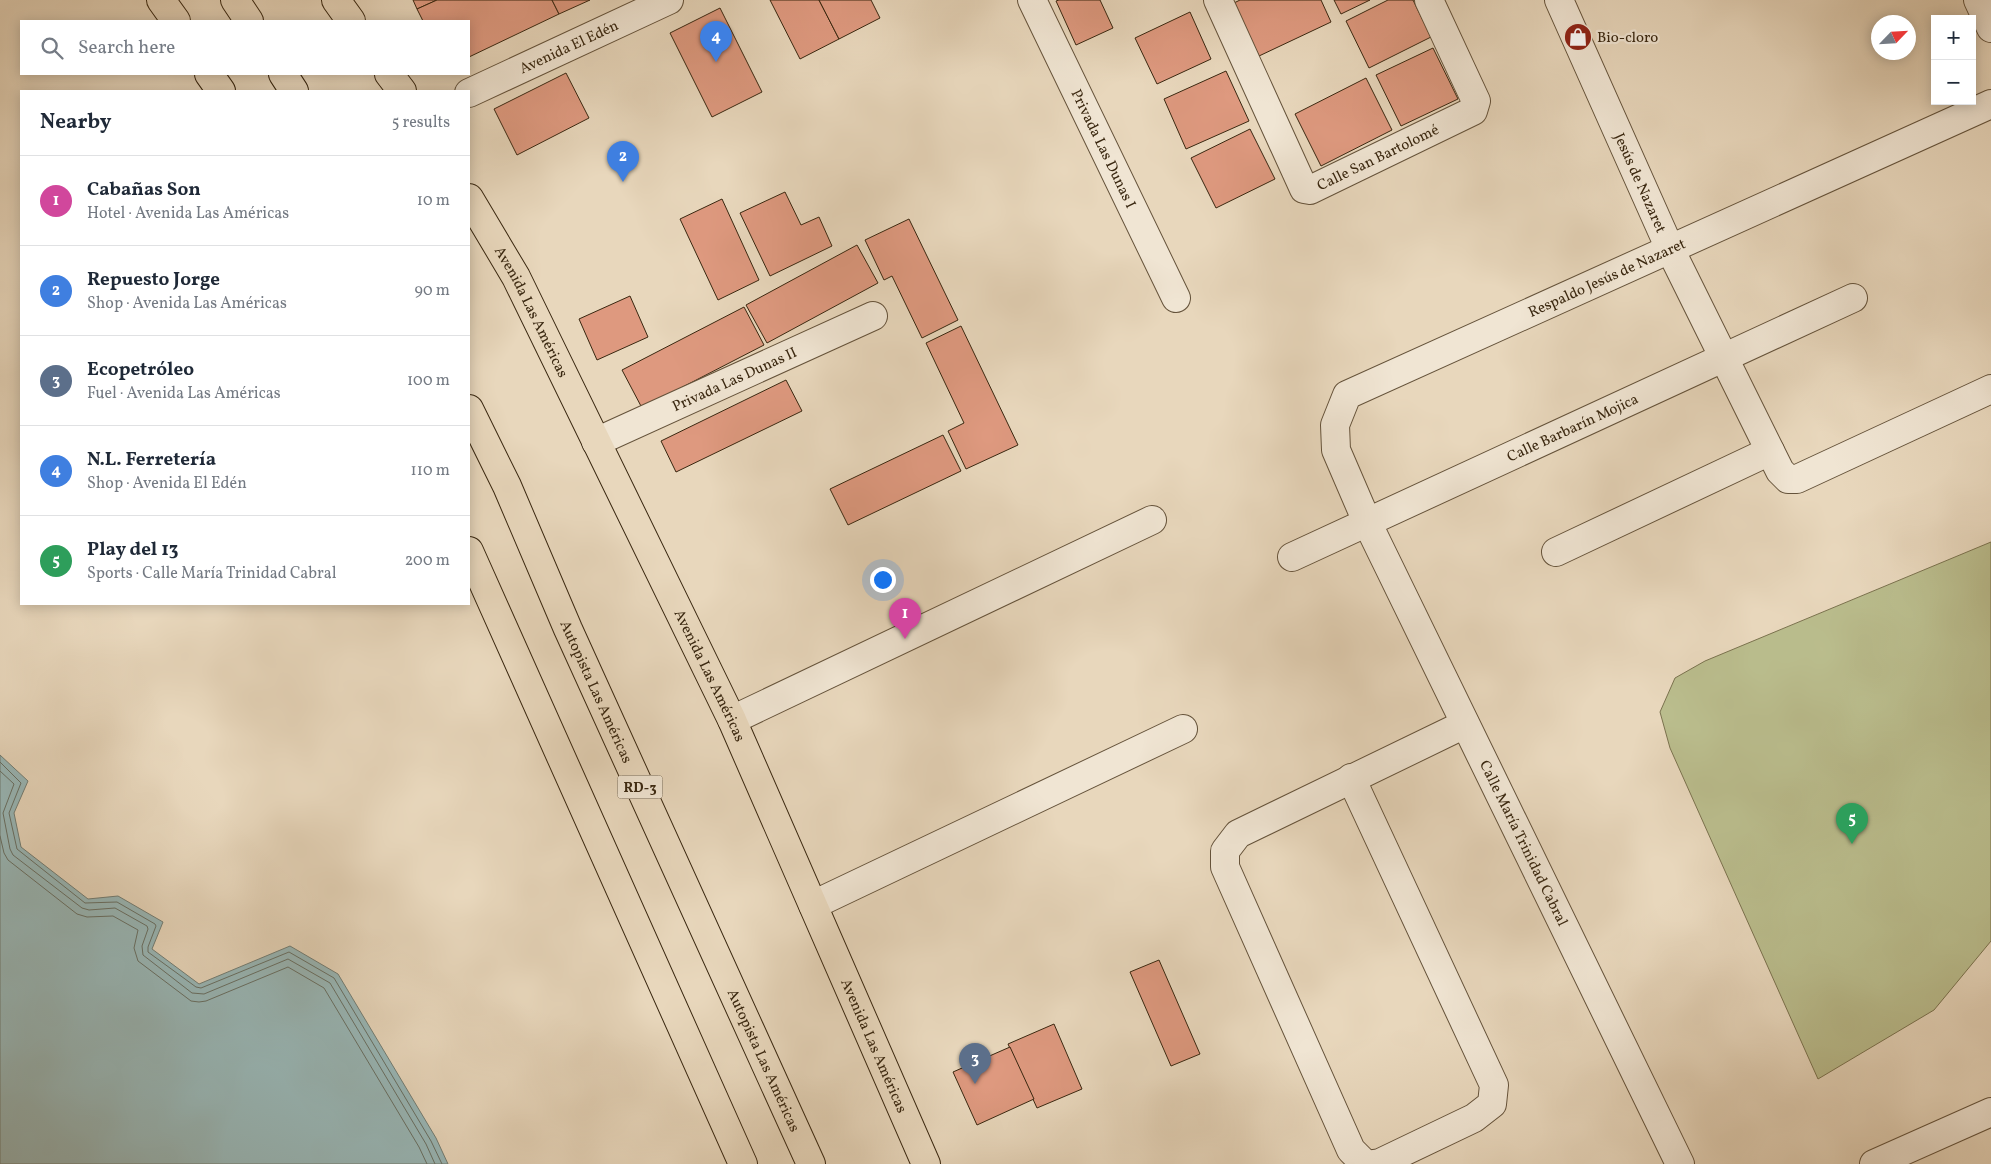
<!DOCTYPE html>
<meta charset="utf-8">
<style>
body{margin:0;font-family:Vollkorn,serif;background:#f6f6f7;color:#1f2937}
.controls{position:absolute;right:15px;top:15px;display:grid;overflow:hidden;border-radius:0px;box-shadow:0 2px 12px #0003}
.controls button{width:45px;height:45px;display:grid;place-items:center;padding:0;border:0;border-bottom:1px solid #e0e1e3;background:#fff;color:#1f2937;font:25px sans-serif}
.compass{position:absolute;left:1871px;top:15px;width:45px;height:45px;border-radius:50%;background:#fff;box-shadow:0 2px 12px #0003;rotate:65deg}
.you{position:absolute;left:882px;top:579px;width:18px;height:18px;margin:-12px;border:4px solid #fff;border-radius:50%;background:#1a73e8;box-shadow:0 0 0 8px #1a73e833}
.badge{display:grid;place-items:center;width:32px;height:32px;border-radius:50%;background:#8f2418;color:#fff;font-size:16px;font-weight:700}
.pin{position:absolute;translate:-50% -41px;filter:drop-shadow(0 1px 2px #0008)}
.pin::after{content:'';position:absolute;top:26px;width:18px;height:15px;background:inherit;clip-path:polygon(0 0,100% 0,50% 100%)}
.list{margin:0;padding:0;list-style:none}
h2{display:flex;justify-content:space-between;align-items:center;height:65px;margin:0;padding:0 20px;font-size:21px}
h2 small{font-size:16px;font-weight:400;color:#747a83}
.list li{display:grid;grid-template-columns:32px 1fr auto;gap:15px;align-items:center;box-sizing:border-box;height:90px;padding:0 20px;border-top:1px solid #e0e1e3}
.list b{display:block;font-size:19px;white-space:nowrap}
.list p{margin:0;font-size:16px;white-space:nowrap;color:#747a83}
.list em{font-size:16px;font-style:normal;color:#747a83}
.icon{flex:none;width:28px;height:28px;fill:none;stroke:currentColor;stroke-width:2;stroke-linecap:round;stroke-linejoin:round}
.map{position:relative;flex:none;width:1991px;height:1164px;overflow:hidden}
.search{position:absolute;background:#fff;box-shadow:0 2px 12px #0003;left:20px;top:20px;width:450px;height:55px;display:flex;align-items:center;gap:12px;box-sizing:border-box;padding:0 18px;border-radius:0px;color:#747a83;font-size:19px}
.panel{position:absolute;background:#fff;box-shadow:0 2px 12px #0003;left:20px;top:90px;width:450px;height:515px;border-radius:0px}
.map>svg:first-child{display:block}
.green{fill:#babd8d;stroke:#7a724e}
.water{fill:#99b8b8;stroke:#737e75}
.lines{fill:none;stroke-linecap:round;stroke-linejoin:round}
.shore{stroke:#697064;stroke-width:1}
.building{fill:#de997f;stroke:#392710}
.minor-casing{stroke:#65533b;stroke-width:30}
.major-casing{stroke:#392710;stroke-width:30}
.highway-casing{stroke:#392710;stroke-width:30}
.minor{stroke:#f0e5d3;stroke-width:28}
.major{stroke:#e8d7bc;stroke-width:28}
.highway{stroke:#e8d7bc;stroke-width:28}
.labels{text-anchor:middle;stroke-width:4.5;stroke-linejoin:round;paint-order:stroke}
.shield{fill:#f0e5d3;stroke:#70604a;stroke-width:1}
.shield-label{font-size:14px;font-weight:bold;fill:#392710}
.poi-label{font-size:15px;fill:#392710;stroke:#f0e5d3;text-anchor:start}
.street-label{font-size:15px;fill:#392710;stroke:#f0e5d3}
</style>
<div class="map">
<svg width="1991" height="1164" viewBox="0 0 1991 1164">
<rect width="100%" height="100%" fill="#e8d7bc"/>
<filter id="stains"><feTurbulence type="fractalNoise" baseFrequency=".004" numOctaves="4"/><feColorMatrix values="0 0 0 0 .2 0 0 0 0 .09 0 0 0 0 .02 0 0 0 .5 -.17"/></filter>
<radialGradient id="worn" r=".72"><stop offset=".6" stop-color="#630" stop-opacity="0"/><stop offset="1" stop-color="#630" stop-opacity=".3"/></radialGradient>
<path class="green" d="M 1991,542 L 1991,941 L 1934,1010 L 1818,1079 L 1670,748 L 1660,712 L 1675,678 L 1705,661 Z"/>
<path class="water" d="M 0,755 L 28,781 L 14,813 L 21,847 L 88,899 L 118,896 L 163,922 L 152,949 L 199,984 L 290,946 L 338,974 L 436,1138 L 448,1164 L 0,1164 Z"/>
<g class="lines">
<g class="shore">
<path d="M 0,762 L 21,783 L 9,813 L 17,849 L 85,903 L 117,902 L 155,924 L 156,926 L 148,947 L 148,952 L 196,987 L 201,988 L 289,952 L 334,978 L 431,1141 L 442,1164"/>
<path d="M 0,771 L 14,784 L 3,813 L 10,849 L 13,855 L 82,908 L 89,910 L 115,908 L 147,926 L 148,929 L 142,946 L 143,955 L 192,993 L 204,994 L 288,959 L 330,983 L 426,1144 L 435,1164"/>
<path d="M 0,836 L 4,853 L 8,860 L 77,914 L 87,917 L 113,916 L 138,930 L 134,948 L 138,961 L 191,1001 L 199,1002 L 206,1001 L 288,967 L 324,988 L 419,1147 L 427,1164"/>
</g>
</g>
<g class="building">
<path d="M 413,0 L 437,0 L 417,9 Z"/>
<path d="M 437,0 L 552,0 L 559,14 L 469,57 L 469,21 L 423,21 L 417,9 Z"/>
<path d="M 552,0 L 590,0 L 559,14 Z"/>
<path d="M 770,0 L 819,0 L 839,39 L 800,59 Z"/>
<path d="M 819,0 L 871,0 L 880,18 L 839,39 Z"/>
<path d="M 1059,0 L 1100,0 L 1113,28 L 1076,45 L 1056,1 Z"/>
<path d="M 1240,0 L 1321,0 L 1331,22 L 1259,56 L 1234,3 Z"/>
<path d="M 1334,0 L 1370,0 L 1341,14 Z"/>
<path d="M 1388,0 L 1413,0 L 1431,37 L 1369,68 L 1346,21 Z"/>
<path d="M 720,8 L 762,92 L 712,117 L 670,33 Z"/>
<path d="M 1190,12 L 1211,59 L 1157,84 L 1135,38 Z"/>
<path d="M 1433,48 L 1458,99 L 1401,126 L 1376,75 Z"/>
<path d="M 1226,71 L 1249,121 L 1186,149 L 1164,99 Z"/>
<path d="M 566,73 L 589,118 L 517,155 L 494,109 Z"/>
<path d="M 1366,78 L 1392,130 L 1321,166 L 1295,114 Z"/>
<path d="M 1250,129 L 1275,179 L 1216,208 L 1191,158 Z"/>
<path d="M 785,192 L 801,225 L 819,217 L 832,246 L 770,276 L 740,213 Z"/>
<path d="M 722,199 L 759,280 L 718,300 L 680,219 Z"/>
<path d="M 909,219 L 958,320 L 922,338 L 892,276 L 884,280 L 865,240 Z"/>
<path d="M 857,245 L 878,283 L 767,343 L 746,305 Z"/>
<path d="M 630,296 L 648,337 L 597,360 L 579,319 Z"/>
<path d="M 744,307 L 764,345 L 642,408 L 622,370 Z"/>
<path d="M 961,326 L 1018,445 L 966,469 L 948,431 L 964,423 L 926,343 Z"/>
<path d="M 786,380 L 802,411 L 676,472 L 661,441 Z"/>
<path d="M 943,435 L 961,471 L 848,525 L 830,489 Z"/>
<path d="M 1159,960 L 1200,1054 L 1171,1066 L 1130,972 Z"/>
<path d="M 1054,1024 L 1082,1089 L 1037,1108 L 1008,1044 Z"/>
<path d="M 1010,1047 L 1034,1099 L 977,1125 L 953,1072 Z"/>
</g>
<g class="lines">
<defs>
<g id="minor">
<path id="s1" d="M 1032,0 L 1176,298"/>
<path id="s2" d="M 1218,0 L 1304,189 L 1310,190 L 1473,111 L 1476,101 L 1429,0"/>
<path id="s3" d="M 1559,0 L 1670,249 L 1780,471 L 1788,479 L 1797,479 L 1991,389"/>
<path d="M 1978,0 L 1991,28"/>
<path id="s4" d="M 469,93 L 669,0"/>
<path id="s5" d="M 596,442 L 873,316"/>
<path d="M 1556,552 L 1770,451"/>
<path id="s6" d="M 1292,557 L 1853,298"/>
<path d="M 732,720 L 1152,520"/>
<path d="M 1351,778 L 1494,1085 L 1492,1104 L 1474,1118 L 1380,1163 L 1373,1164"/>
<path d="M 813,905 L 1183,729"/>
<path d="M 1365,1164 L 1351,1150 L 1225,867 L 1225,851 L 1238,834 L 1465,724"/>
<path id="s7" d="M 1680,1164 L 1367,522 L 1336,450 L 1335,425 L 1347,395 L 1991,104"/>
<path d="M 1874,1164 L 1991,1112"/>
</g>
<g id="major">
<path d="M 336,0 L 351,21"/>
<path d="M 389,74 L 402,91"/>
<path id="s8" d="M 469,198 L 516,277 L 732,720 L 926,1164"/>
</g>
<g id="highway">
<path d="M 161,0 L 176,21"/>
<path d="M 235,0 L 249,21"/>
<path d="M 209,74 L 221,91"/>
<path d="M 283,74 L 294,91"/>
<path id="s9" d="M 469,409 L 507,486 L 568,629 L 811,1164"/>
<path d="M 469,551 L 743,1164"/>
</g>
</defs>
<use href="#minor" class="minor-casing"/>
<use href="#major" class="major-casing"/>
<use href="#highway" class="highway-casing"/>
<use href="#minor" class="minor"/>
<use href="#major" class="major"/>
<use href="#highway" class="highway"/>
</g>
<defs>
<symbol id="shop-disc" viewBox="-11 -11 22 22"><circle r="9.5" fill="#8f2418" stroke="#f0e5d3"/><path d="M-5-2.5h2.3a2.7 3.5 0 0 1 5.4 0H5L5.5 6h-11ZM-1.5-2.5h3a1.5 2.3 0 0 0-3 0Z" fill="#fff"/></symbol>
</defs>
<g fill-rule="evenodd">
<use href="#shop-disc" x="1562" y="21" width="32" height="32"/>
</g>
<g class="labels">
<rect class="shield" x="617.5" y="775.5" width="45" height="23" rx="4"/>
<g class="shield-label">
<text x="640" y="792">RD-3</text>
</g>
<g class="poi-label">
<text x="1597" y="42">Bio-cloro</text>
</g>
<g class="street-label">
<text dy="5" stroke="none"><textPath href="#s4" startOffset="110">Avenida El Edén</textPath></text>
<text dy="5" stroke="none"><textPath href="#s1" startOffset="165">Privada Las Dunas I</textPath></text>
<text dy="5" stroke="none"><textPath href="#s2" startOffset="289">Calle San Bartolomé</textPath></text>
<text dy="5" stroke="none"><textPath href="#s3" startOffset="200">Jesús de Nazaret</textPath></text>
<text dy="5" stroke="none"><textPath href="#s7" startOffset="1135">Respaldo Jesús de Nazaret</textPath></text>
<text dy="5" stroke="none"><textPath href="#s8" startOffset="130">Avenida Las Américas</textPath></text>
<text dy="5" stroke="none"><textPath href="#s5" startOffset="152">Privada Las Dunas II</textPath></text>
<text dy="5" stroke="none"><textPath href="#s6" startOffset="309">Calle Barbarín Mojica</textPath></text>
<text dy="5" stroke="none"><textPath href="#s8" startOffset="535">Avenida Las Américas</textPath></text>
<text dy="5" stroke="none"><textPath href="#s9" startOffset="310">Autopista Las Américas</textPath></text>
<text transform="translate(1524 843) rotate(64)" y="5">Calle María Trinidad Cabral</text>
<text dy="5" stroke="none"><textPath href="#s8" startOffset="940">Avenida Las Américas</textPath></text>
<text dy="5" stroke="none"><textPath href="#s9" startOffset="715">Autopista Las Américas</textPath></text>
</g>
</g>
<rect width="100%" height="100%" filter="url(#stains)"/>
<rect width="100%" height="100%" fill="url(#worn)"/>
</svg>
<div class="controls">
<button>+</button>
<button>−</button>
</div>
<svg class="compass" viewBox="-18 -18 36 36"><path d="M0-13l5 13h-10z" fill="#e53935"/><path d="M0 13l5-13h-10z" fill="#747a83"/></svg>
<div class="you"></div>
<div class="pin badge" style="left:905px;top:639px;background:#d1479c">1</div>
<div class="pin badge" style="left:623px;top:182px;background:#3f7fe0">2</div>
<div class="pin badge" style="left:975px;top:1084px;background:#5c6f8a">3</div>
<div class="pin badge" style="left:716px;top:62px;background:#3f7fe0">4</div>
<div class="pin badge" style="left:1852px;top:844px;background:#2e9e5b">5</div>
<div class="search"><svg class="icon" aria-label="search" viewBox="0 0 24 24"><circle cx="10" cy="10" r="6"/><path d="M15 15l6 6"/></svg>Search here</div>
<section class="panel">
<h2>Nearby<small>5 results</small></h2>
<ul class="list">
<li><span class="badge" style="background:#d1479c">1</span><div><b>Cabañas Son</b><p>Hotel · Avenida Las Américas</p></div><em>10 m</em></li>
<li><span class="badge" style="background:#3f7fe0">2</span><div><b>Repuesto Jorge</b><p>Shop · Avenida Las Américas</p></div><em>90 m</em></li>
<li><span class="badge" style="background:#5c6f8a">3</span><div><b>Ecopetróleo</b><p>Fuel · Avenida Las Américas</p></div><em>100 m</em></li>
<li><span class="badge" style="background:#3f7fe0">4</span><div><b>N.L. Ferretería</b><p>Shop · Avenida El Edén</p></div><em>110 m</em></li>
<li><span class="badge" style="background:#2e9e5b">5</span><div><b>Play del 13</b><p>Sports · Calle María Trinidad Cabral</p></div><em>200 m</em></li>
</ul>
</section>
</div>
